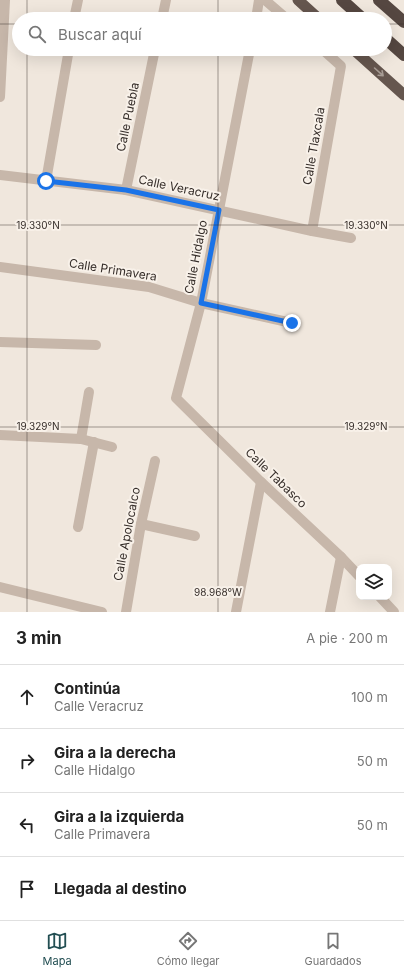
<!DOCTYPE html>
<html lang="es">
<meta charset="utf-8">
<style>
body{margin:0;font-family:Inter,sans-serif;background:#f2f2f2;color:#222}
.controls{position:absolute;right:12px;bottom:12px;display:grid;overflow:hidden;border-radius:8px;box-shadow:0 4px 16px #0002}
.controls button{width:36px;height:36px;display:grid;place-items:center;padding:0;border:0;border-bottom:1px solid #e0e0e0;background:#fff;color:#222;font:20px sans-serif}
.stop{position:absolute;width:12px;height:12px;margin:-9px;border:3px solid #1a73e8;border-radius:50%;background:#fff}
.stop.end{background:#1a73e8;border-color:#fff;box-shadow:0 1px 4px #0008}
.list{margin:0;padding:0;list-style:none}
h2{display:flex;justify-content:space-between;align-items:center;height:52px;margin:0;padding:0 16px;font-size:17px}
h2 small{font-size:13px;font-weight:400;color:#767676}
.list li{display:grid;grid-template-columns:26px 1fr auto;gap:12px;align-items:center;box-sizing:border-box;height:64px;padding:0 16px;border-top:1px solid #e0e0e0}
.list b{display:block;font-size:15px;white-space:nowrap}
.list p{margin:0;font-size:13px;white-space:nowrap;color:#767676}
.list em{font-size:13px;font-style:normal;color:#767676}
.icon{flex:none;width:22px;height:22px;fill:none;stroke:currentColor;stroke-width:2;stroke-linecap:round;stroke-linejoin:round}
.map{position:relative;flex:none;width:404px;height:612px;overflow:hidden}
.search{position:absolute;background:#fff;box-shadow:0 4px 16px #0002;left:12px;right:12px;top:12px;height:44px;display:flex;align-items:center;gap:10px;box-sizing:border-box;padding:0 14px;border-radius:22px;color:#767676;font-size:15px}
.sheet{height:308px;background:#fff}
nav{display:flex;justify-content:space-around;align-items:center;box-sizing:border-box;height:56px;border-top:1px solid #e0e0e0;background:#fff;font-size:11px;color:#767676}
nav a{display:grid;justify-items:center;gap:2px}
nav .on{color:#224e52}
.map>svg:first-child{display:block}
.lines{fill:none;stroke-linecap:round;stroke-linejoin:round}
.minor{stroke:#c7b7aa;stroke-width:10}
.tertiary{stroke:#c7b7aa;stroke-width:10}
.trunk{stroke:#65564e;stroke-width:11}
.motorway{stroke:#554741;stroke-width:12}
.oneway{stroke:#a79c94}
.route{stroke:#1a73e8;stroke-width:5}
.ticks{fill:none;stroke:#352d29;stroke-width:1;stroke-opacity:0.45}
.labels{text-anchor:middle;stroke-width:4;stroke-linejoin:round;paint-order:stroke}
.street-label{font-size:12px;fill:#352d29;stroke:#f8f1e9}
.ticks-label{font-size:10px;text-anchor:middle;fill:#352d29;stroke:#f8f1e9;stroke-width:4;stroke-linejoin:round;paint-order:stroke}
</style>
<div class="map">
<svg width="404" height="612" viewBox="0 0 404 612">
<rect width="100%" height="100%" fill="#f0e7dd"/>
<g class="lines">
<g class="minor">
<path d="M 265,0 L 287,19"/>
<path d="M 74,19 L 78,0"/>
<path d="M 162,19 L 166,0"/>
<path d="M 256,19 L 259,0"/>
<path d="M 250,49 L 201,303 L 176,398 L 261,482 L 341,557 L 359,576"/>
<path d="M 0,97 L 5,0"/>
<path d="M 0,175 L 126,190 L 312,231 L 351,238"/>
<path d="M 46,181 L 69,49"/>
<path d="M 126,190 L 155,49"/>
<path d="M 312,231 L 341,66 L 322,49"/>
<path d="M 0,267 L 149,287 L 201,303 L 292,323"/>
<path d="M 0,342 L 96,345"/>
<path d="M 0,435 L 81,439 L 112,447"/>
<path d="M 81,439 L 89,392"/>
<path d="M 141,524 L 195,536"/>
<path d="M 78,527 L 94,442"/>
<path d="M 380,597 L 394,612"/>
<path d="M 126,612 L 141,524 L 155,461"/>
<path d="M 236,612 L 261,482"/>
<path d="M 330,612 L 341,557"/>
</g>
<path class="tertiary" d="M 0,587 L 102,612"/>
<g class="trunk">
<path d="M 298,0 L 319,19"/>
<path d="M 353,49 L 404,95"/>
</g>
<g class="motorway">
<path d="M 342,0 L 363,19"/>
<path d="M 379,0 L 404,22"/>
<path d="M 385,38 L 404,55"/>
</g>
</g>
<defs><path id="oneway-shaft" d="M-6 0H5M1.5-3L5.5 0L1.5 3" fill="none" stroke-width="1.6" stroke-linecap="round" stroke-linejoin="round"/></defs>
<use class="oneway" href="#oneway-shaft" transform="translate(379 72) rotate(42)"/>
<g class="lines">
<path class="route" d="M 46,181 L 126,190 L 219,210 L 201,303 L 292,323"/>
</g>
<path class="ticks" d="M 27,0 L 27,19M 218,0 L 218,19M 0,24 L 19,24M 385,24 L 404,24M 27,49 L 27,612M 218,49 L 218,612M 0,225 L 404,225M 0,427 L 404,427"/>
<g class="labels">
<g class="street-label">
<text transform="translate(128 117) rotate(-78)" y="4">Calle Puebla</text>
<text transform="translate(314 146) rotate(-80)" y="4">Calle Tlaxcala</text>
<text transform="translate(179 188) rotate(12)" y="4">Calle Veracruz</text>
<text transform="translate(196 257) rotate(-79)" y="4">Calle Hidalgo</text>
<text transform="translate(113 270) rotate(9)" y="4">Calle Primavera</text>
<text transform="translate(276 478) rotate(44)" y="4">Calle Tabasco</text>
<text transform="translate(127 534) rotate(-79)" y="4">Calle Apolocalco</text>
</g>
</g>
<g class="ticks-label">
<text x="38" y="229">19.330°N</text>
<text x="366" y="229">19.330°N</text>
<text x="38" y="430">19.329°N</text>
<text x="366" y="430">19.329°N</text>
<text x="218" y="596">98.968°W</text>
</g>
</svg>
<div class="controls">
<button><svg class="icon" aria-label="layers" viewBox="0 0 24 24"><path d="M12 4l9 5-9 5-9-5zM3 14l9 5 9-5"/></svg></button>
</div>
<div class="stop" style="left:46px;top:181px"></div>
<div class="stop end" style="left:292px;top:323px"></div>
<div class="search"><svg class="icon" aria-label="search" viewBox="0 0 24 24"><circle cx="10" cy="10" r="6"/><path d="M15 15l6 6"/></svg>Buscar aquí</div>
</div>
<section class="sheet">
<h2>3 min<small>A pie · 200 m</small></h2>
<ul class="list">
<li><svg class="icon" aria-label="ahead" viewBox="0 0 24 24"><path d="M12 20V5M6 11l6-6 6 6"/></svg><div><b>Continúa</b><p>Calle Veracruz</p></div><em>100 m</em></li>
<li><svg class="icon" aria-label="right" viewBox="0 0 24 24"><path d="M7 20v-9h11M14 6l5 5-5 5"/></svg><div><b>Gira a la derecha</b><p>Calle Hidalgo</p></div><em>50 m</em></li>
<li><svg class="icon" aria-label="left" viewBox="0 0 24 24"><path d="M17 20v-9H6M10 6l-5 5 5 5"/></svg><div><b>Gira a la izquierda</b><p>Calle Primavera</p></div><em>50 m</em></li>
<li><svg class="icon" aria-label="arrive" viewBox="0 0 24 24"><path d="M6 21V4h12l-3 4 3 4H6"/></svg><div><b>Llegada al destino</b></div></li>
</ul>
</section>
<nav>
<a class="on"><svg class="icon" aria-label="map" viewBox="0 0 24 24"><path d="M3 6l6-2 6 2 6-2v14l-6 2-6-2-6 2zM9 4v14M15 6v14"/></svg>Mapa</a>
<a><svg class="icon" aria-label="directions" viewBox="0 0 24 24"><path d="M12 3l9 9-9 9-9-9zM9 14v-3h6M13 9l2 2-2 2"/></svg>Cómo llegar</a>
<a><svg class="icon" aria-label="saved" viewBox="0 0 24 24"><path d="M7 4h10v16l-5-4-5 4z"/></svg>Guardados</a>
</nav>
